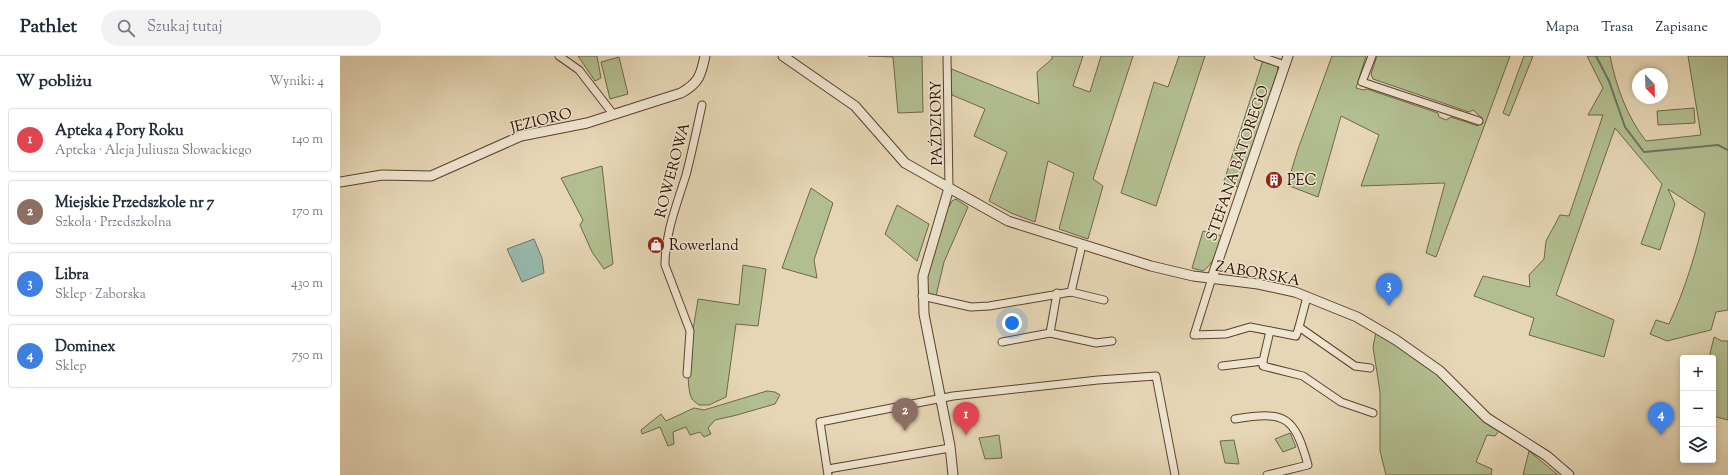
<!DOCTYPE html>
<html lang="pl">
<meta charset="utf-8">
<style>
body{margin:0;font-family:"Sorts Mill Goudy",serif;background:#f2f2f3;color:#1f2937}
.controls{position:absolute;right:12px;bottom:12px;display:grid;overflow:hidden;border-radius:4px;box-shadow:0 2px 6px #0003}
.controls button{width:36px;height:36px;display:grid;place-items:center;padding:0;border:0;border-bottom:1px solid #e0e1e3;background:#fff;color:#1f2937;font:20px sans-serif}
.compass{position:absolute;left:1292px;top:12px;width:36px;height:36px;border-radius:50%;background:#fff;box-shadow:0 2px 6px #0003;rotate:157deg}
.you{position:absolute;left:672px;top:267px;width:14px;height:14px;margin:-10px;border:3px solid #fff;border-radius:50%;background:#1a73e8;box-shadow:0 0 0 6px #1a73e833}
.badge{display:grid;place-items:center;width:26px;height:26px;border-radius:50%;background:#7c3aed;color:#fff;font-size:13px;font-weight:700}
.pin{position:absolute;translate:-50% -33px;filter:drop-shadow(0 1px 2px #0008)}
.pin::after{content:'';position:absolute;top:21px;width:14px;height:12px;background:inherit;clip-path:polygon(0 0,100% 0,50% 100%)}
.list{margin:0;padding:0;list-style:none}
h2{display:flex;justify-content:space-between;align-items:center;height:52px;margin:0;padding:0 16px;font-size:17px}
h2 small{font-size:13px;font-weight:400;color:#747a83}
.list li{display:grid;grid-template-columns:26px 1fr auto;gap:12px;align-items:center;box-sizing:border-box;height:64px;margin:0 8px 8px;padding:0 8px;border:1px solid #e0e1e3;border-radius:4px}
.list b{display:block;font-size:15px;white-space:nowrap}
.list p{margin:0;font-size:13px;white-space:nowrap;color:#747a83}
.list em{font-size:13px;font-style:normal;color:#747a83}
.icon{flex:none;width:22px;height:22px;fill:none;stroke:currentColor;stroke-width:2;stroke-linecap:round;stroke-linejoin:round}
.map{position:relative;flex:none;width:1388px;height:419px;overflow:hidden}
header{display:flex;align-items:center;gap:24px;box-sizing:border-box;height:56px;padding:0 20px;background:#fff;border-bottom:1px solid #e0e1e3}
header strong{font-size:19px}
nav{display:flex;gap:22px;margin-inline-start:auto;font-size:14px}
.search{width:280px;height:36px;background:#f2f2f3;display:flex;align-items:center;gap:10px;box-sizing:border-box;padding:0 14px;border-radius:22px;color:#747a83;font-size:15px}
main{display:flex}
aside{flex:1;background:#fff}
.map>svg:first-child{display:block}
.green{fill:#b2be90;stroke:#706648}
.water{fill:#96b9af;stroke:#6c7569}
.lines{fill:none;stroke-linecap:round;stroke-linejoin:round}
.stream{stroke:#6c7569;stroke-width:2}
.minor-casing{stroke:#5b412d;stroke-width:9}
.tertiary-casing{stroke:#5b412d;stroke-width:11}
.minor{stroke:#eee4cf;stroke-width:7}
.tertiary{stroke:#eee4cf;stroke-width:9}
.labels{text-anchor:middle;stroke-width:3;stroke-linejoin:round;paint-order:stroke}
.street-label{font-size:15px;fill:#2d0f00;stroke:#eee4cf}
.poi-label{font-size:15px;fill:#2d0f00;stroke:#eee4cf;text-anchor:start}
</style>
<header>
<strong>Pathlet</strong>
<div class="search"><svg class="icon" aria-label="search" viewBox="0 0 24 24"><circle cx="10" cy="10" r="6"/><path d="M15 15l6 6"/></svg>Szukaj tutaj</div>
<nav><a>Mapa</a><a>Trasa</a><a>Zapisane</a></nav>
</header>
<main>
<aside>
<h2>W pobliżu<small>Wyniki: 4</small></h2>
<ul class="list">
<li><span class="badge" style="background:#e0444e">1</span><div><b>Apteka 4 Pory Roku</b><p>Apteka · Aleja Juliusza Słowackiego</p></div><em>140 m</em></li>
<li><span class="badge" style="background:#8d6e63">2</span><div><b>Miejskie Przedszkole nr 7</b><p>Szkoła · Przedszkolna</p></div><em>170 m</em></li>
<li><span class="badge" style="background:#3f7fe0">3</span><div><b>Libra</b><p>Sklep · Zaborska</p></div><em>430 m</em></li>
<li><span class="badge" style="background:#3f7fe0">4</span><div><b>Dominex</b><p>Sklep</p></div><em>750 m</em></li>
</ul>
</aside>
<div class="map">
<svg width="1388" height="419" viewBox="0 0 1388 419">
<rect width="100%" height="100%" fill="#e5d6b5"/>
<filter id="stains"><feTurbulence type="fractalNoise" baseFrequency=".005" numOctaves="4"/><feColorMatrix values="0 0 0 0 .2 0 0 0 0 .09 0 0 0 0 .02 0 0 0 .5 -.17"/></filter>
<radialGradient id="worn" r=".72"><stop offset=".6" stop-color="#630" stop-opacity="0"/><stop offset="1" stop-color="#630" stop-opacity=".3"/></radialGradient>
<g class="green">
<path d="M 238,0 L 257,0 L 261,22 L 255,25 Z"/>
<path d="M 528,0 L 582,0 L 583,56 L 558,57 L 553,1 Z"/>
<path d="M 712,0 L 743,0 L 733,30 L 750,36 L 761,0 L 793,0 L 753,123 L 763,130 L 748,183 L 719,173 L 734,117 L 708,105 L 695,166 L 671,157 L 649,145 L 667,96 L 634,80 L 645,53 L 612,39 L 609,12 L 699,48 L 697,16 L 712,3 Z"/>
<path d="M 839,0 L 865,0 L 816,150 L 781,137 L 814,26 L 828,31 Z"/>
<path d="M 992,0 L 1026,0 L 1016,32 L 1023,34 L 1027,33 L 1098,57 L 1099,61 L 1106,64 L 1111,61 L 1138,70 L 1141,61 L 1133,54 L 1129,56 L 1033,23 L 1031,18 L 1037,0 L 1170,0 L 1096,201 L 1086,197 L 1105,127 L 1021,130 L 1039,79 L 1001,60 L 978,141 L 947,129 L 958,93 Z"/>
<path d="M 1184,0 L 1193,0 L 1169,60 L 1163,57 Z"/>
<path d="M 1247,0 L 1270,0 C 1276,30 1287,61 1306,85 L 1361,79 L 1348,0 L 1388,0 L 1388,254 L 1376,256 L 1371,274 L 1327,285 L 1310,278 L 1316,264 L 1329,268 C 1345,233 1357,195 1365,157 L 1328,133 L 1335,148 L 1320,194 L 1301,188 L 1322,128 L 1275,72 L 1216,239 L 1274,264 L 1264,301 L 1189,279 L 1194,262 L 1134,240 L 1143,220 L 1190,231 L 1189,219 L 1204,203 L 1206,185 L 1220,159 L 1229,160 L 1263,59 L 1248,59 L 1263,32 Z"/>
<path d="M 279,1 L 288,38 L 270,43 L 261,6 Z"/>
<path d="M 923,4 L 937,9 L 938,14 L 899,131 L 883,128 Z"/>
<path d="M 1354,52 L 1355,67 L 1318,69 L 1317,55 Z"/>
<path d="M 262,110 L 273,208 L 264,213 L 252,196 L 240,169 L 243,164 L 221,122 Z"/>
<path d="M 471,132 L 493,147 L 474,204 L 477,222 L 442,212 Z"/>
<path d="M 616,143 L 628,151 L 604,206 L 596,240 L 584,238 L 586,220 L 606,150 L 609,151 L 612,145 Z"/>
<path d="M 557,149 L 589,168 L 577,205 L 545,178 Z"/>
<path d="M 863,175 L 882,180 C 878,192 874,208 863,215 L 852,212 Z"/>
<path d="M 403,209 L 426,213 L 418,270 L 396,268 L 386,341 L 369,349 L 359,349 C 357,347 353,345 352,343 C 342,325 355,264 358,243 L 399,249 Z"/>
<path d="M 1036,276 L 1086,308 L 1139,361 L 1159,375 L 1155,380 L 1147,379 L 1136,406 L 1152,413 L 1151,419 L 1046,419 L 1040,395 L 1040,336 L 1033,291 Z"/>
<path d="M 1374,281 L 1382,285 L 1388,285 L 1388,364 L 1373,360 L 1373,302 L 1369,302 Z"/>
<path d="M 427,335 L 435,336 L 440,339 L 435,348 L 397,359 L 375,364 L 368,372 L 371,378 L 364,381 L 360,376 L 350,379 L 346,371 L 333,376 L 334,388 L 328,390 L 320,371 L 302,378 L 301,374 L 321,358 L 326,365 L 354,352 L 364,354 Z"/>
<path d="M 950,377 L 956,391 L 943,396 L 935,383 Z"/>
<path d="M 659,379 L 662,402 L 645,403 L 639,382 Z"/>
<path d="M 894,384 L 899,408 L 885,407 L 880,385 Z"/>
<path d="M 1189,395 L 1218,419 L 1183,419 Z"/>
</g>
<path class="water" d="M 194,183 L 202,202 L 204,217 L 182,226 L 167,193 Z"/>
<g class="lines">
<path class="stream" d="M 1256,0 L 1269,25 L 1285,71 L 1304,96 L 1378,89 L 1388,94"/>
<defs>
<g id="minor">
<path d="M 219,0 L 239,14 L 273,58"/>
<path d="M 607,0 L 609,132"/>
<path d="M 918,0 L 945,9"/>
<path d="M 1032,0 L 1022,26 L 1139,65"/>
<path d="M 872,222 L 854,279 L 886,278 L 910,271 L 956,280 L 959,271 L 1015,310 L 1030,312"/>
<path d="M 731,236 L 742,189"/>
<path d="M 582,240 L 631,251 L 649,250 L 731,236 L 764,244"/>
<path d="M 959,271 L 967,241"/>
<path d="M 710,277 L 717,237"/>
<path d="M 662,286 L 710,277 L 756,287 L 772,285"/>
<path d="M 923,305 L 930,275"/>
<path d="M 882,310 L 923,305 L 923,310 L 963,320 L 1001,346 L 1033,357"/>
<path d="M 347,318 L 350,275 L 325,209 C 325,177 337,148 346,119 C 352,96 357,72 362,49"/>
<path d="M 895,363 C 945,355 954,359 968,409 L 927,419"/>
<path d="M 488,413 L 610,392"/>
<path d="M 488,419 L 480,366 L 613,340 L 758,324 L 816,320 L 835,419"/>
</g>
<g id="tertiary">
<path d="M 443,0 L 515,50 L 565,107 L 668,165 L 811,210 L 853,220 L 918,228 L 955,236 L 1017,261 L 1056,284 L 1100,315 L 1147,362 L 1207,400 L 1229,419"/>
<path d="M 0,126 L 42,119 L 91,120 L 181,80 L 247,67 L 341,37 C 359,27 361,19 365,0"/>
<path d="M 609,132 L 583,220 L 584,258 L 610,390 L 613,419"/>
<path d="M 872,222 L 948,0"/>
</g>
</defs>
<use href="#minor" class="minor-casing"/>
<use href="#tertiary" class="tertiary-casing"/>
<use href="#minor" class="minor"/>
<use href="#tertiary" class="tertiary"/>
</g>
<defs>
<symbol id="building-disc" viewBox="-11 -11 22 22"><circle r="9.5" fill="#8f2418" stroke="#eee4cf"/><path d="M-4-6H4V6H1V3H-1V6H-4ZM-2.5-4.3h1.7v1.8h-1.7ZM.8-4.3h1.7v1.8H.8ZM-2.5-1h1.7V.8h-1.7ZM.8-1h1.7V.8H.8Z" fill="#fff"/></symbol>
<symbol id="shop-disc" viewBox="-11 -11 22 22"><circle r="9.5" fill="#8f2418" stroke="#eee4cf"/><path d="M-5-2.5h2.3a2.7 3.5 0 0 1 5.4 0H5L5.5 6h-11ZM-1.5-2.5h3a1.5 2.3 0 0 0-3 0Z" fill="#fff"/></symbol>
</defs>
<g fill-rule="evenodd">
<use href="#building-disc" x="924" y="114" width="20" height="20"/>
<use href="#shop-disc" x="306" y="179" width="20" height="20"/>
</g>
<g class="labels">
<g class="street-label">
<text transform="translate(201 64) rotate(-14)" y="5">JEZIORO</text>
<text transform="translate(596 67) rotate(-91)" y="5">PAŹDZIORY</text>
<text transform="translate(897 107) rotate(-71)" y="5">STEFANA BATOREGO</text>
<text transform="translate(332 114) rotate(-75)" y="5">ROWEROWA</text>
<text transform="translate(918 217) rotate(10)" y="5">ZABORSKA</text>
</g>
<g class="poi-label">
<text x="947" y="129">PEC</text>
<text x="329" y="194">Rowerland</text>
</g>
</g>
<rect width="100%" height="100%" filter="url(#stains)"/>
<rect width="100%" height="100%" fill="url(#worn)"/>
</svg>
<div class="controls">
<button>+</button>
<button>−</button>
<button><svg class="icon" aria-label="layers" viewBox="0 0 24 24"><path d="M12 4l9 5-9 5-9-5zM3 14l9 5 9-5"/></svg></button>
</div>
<svg class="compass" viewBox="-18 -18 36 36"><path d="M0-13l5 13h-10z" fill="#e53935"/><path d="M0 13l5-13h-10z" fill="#747a83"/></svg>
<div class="you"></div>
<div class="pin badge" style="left:626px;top:379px;background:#e0444e">1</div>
<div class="pin badge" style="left:565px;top:375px;background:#8d6e63">2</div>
<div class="pin badge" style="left:1049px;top:250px;background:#3f7fe0">3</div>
<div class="pin badge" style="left:1321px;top:379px;background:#3f7fe0">4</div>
</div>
</main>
